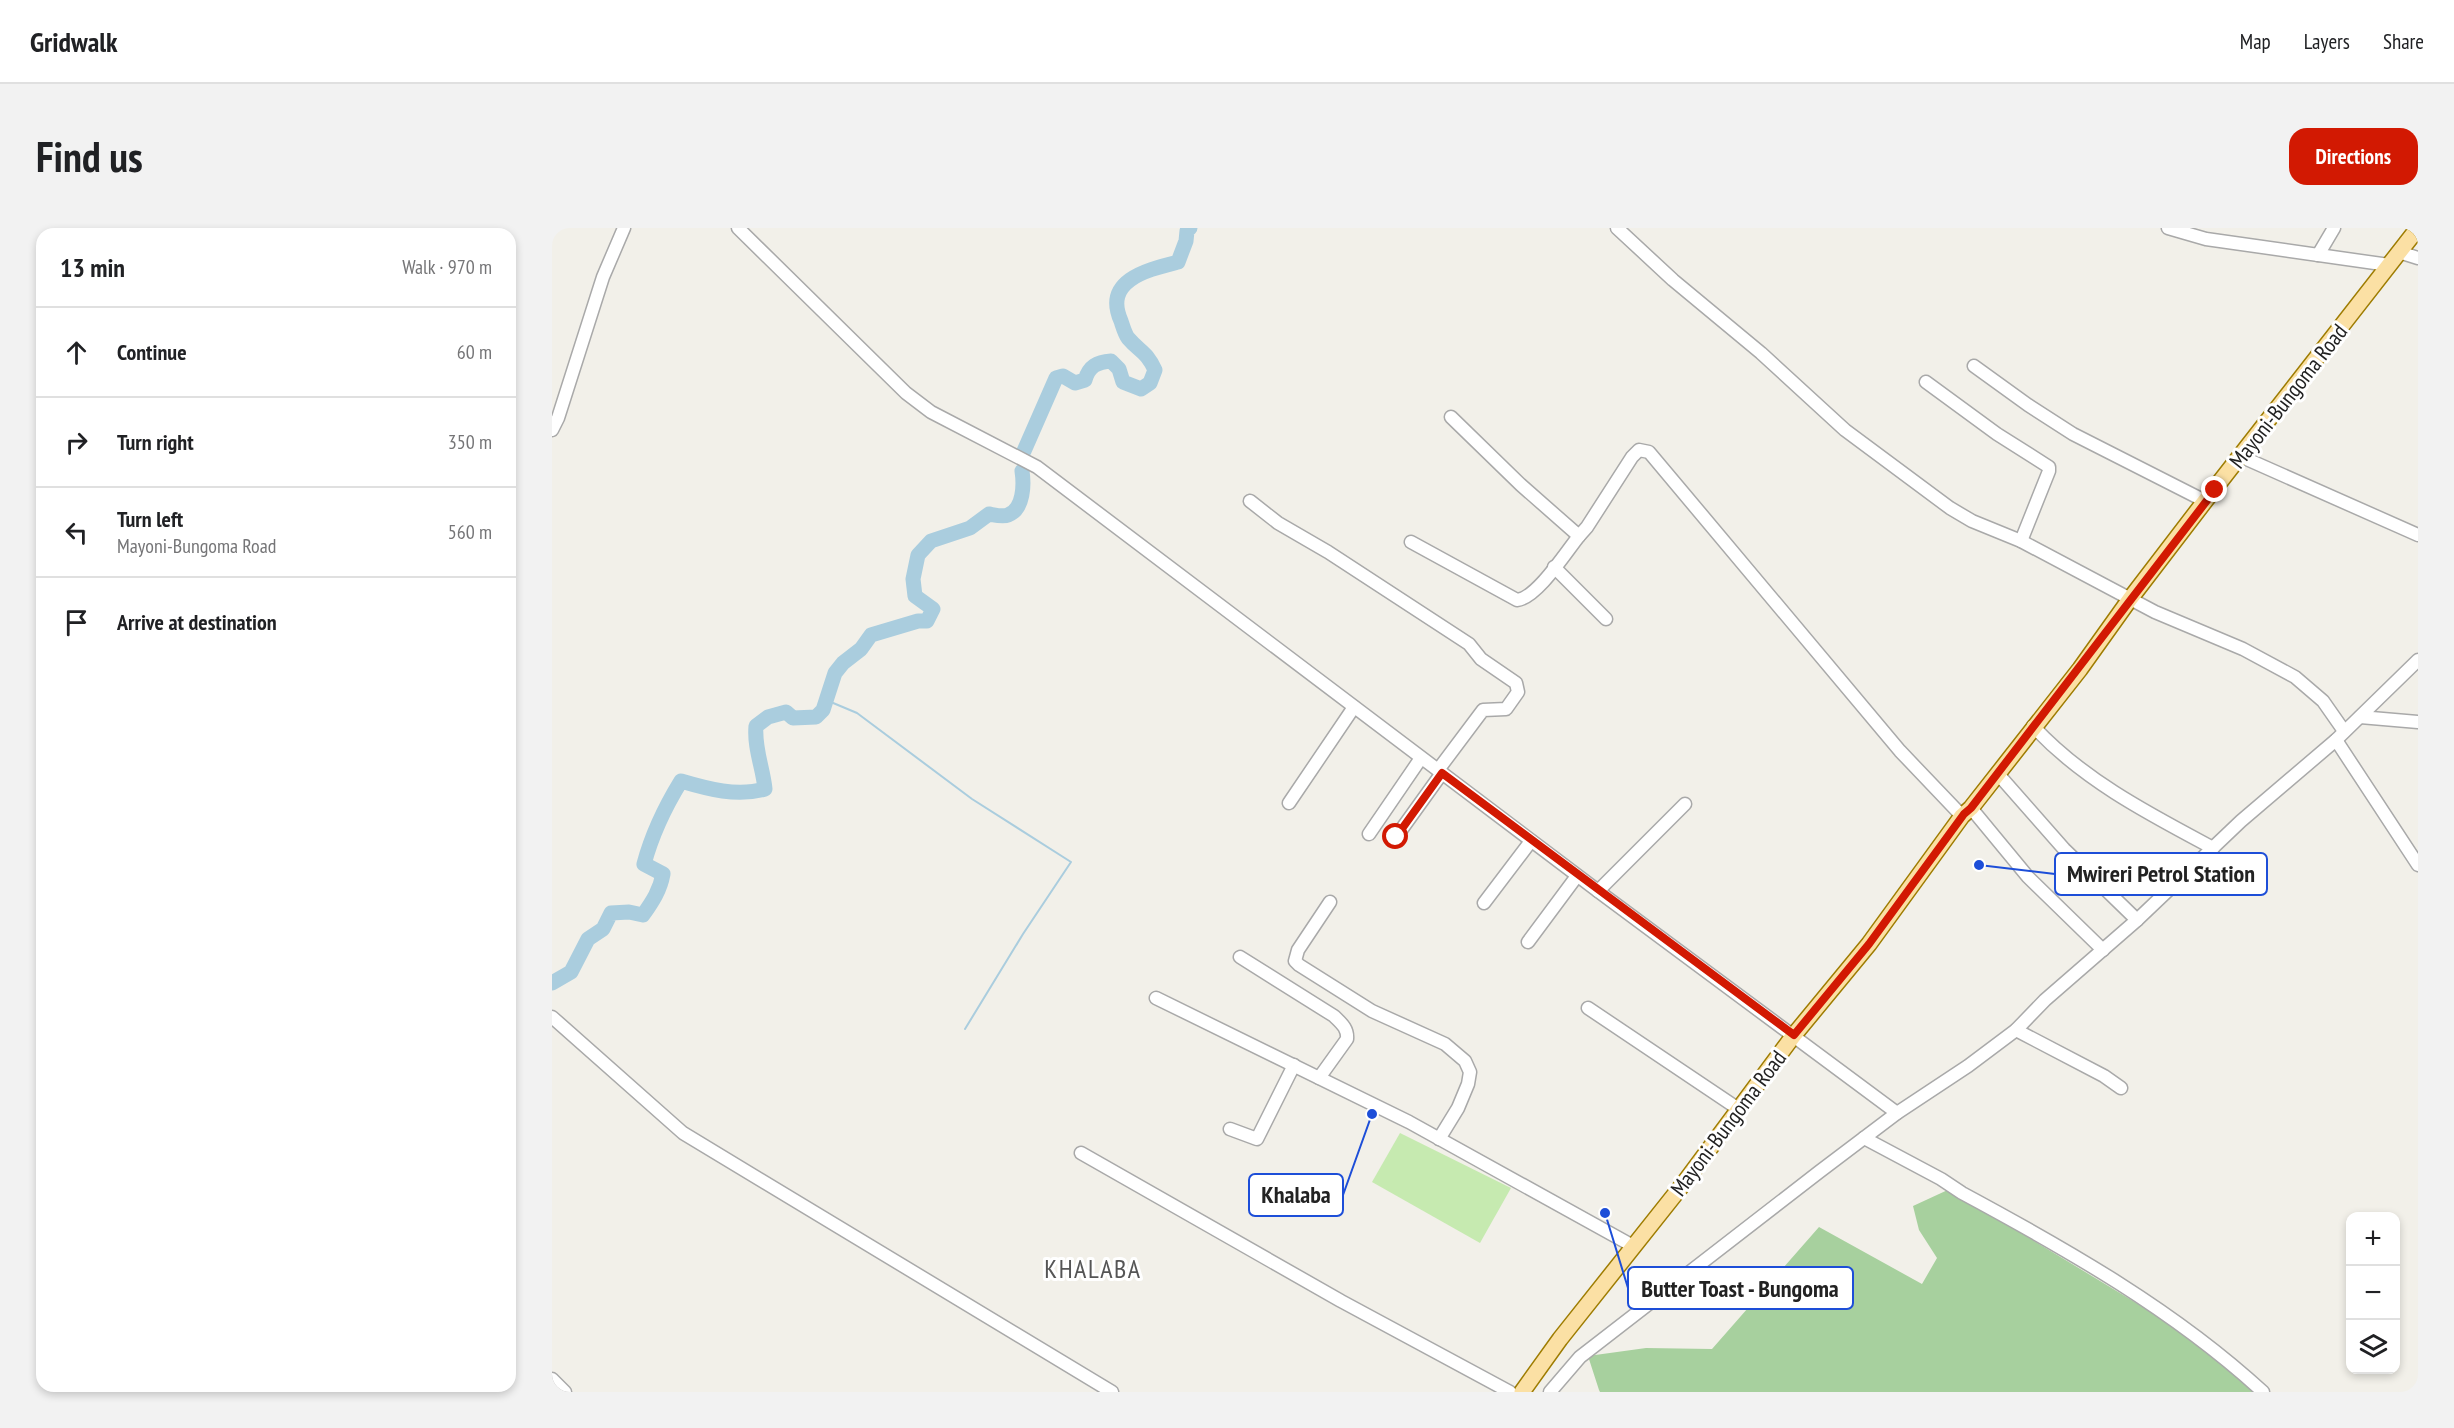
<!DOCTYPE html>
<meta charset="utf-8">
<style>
body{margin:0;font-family:"PT Sans Narrow",sans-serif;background:#f2f2f2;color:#202124}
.controls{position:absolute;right:18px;bottom:18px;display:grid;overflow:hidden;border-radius:12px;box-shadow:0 3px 9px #0003}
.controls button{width:54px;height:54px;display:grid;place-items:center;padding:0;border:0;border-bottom:2px solid #e0e0e0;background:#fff;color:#202124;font:30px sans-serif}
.stop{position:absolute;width:18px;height:18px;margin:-14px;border:4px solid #d21902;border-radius:50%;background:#fff}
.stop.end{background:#d21902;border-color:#fff;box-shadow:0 2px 6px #0008}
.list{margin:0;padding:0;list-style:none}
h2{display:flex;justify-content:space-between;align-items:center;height:78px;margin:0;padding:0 24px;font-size:26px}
h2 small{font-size:20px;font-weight:400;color:#757577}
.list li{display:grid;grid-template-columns:39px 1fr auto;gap:18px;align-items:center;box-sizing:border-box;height:90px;padding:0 24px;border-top:2px solid #e0e0e0}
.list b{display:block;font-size:22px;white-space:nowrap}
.list p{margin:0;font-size:20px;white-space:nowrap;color:#757577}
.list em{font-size:20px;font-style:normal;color:#757577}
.icon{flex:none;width:33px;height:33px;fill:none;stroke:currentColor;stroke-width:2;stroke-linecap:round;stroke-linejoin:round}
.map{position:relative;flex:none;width:1866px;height:1164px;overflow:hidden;border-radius:18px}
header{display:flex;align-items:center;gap:36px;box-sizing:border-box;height:84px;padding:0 30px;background:#fff;border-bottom:2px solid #e0e0e0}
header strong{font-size:28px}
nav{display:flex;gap:33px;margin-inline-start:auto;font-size:21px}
.intro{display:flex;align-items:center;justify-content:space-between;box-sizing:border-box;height:144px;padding:0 36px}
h1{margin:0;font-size:42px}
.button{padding:15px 27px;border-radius:18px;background:#d21902;color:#fff;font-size:21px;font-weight:700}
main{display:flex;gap:36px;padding:0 36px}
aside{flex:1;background:#fff;border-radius:18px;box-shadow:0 3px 9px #0003}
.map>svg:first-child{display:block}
.grass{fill:#c6eab0}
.forest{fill:#a7d09e}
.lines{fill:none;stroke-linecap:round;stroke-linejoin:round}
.stream{stroke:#aacdde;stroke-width:2}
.river{stroke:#aacdde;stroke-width:15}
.minor-casing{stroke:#a9a9a9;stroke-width:15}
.major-casing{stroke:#9e7c01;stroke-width:18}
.minor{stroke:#fff;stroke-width:12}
.major{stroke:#fbe0a4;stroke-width:15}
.route{stroke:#d21902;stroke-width:8}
.labels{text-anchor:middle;stroke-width:6;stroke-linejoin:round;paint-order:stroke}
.street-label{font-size:22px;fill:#222;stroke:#fff}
.quarter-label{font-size:26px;letter-spacing:1.5px;fill:#555;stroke:#fff}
.leader{fill:none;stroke:#1d4ed8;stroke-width:2}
.callout-dot{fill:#1d4ed8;stroke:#fff;stroke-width:2}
.callout{fill:#fff;stroke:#1d4ed8;stroke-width:2}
.callout-label{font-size:24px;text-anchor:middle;font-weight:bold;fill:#222}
</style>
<header>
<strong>Gridwalk</strong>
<nav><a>Map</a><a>Layers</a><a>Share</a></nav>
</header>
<div class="intro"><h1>Find us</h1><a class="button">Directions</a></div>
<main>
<aside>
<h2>13 min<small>Walk · 970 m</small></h2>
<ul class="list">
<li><svg class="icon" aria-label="ahead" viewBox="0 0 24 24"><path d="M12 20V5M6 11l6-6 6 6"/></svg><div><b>Continue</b></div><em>60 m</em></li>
<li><svg class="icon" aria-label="right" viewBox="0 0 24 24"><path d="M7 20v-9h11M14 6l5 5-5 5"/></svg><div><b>Turn right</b></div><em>350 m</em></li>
<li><svg class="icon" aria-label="left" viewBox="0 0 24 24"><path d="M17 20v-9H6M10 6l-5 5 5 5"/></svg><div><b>Turn left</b><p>Mayoni-Bungoma Road</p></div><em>560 m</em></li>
<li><svg class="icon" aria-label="arrive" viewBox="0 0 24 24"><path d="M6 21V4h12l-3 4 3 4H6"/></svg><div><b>Arrive at destination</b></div></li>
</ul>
</aside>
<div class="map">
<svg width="1866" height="1164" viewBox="0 0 1866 1164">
<rect width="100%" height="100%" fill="#f2f0e9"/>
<path class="grass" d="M 848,905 L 959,960 L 928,1015 L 820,954 Z"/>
<path class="forest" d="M 1400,960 L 1446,991 L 1642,1110 L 1706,1164 L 1048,1164 L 1047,1162 L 1036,1128 L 1094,1120 L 1160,1121 L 1267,999 L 1370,1056 L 1385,1030 L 1367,1002 L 1361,978 Z"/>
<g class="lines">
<path class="stream" d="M 274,472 L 305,485 L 420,571 L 519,634 L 471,706 L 413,801"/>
<g class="river">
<path d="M 472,223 L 504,150 L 511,148 L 523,155 L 533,152 C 537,138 545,134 559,133 L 567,141 L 571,154 L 589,161 L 598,155 L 603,142 C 595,124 588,124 576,110 C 573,106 571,99 569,93 C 551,52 595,42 626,34 L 634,13 L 635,3 L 638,0"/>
<path d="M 0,755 L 19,744 L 36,711 L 51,701 L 59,685 L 77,684 L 91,687 C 101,673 108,662 111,646 L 92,636 C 100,606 113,579 129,553 C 156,561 185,569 213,561 C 211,540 202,520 204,498 L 216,489 L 234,484 L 241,490 L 264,489 L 271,482 L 283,445 L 291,435 L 309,421 L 319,407 L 366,393 L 375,393 L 381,381 L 363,368 L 361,351 L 366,327 L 379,313 L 418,300 L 437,286 C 443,287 451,289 456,287 C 472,281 472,256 470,243"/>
</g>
<defs>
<g id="minor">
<path d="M 186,0 L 354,165 L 379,184 L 485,239 L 1046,663 L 1345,885"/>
<path d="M 1065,0 L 1121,52 L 1209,125 L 1293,202 L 1398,280 L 1420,293 L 1469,313 L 1603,384 L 1691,421 L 1743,449 L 1771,473 L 1792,503"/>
<path d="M 1616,0 L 1654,11 L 1837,37"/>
<path d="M 1847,24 L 1866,30"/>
<path d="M 1766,27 L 1782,0"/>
<path d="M 1422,138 L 1476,177 L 1521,206 L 1653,273"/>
<path d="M 1374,154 L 1445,206 L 1497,239 L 1497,243 L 1469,313"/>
<path d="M 899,189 L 969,257 L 1027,308 L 1035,299 L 1080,229 L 1087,222 L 1097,224 L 1348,523 L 1410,588"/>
<path d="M 0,202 L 6,190 L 51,49 L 72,0"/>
<path d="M 1690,229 L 1866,307"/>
<path d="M 698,273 L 726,295 L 776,324 L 917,416 L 929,431 L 964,455 L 966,464 L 954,481 L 931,482 L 886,542"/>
<path d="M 859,314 L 965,372 C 985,370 1014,324 1027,308"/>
<path d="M 1002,339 L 1054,391"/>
<path d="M 1808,489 L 1866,494"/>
<path d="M 1481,498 C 1531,552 1597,586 1661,620"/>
<path d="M 1784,512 L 1866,637"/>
<path d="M 1446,546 L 1512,621 L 1585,692"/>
<path d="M 737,575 L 802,479"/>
<path d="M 1419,580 L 1476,649 L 1551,722"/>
<path d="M 817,606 L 869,530"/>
<path d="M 844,609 L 890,545"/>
<path d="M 1046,663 L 1133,576"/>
<path d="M 778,674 L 746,722 L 743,733 L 747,737 L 820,783 L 893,816 L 913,833 L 918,844 L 916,856 L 906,880 L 887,911"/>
<path d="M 932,675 L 979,613"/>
<path d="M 976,714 L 1025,648"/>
<path d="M 688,729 L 782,788 C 789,795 796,800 795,811 L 767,850"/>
<path d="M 604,770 L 857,894 L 1081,1018"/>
<path d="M 1036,780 L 1188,882"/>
<path d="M 0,789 L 131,905 L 560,1164"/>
<path d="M 1464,802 L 1552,848 L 1569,860"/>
<path d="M 678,901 L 705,911 L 742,837"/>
<path d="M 1312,910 L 1389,951 L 1410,965 C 1516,1022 1623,1083 1711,1164"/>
<path d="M 529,925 L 789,1073 L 958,1164"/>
<path d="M 0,1151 L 13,1164"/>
<path d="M 998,1164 L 1028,1129 L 1267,944 L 1345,885 L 1416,838 L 1464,802 L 1493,772 L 1585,692 L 1689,593 L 1784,512 L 1866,432"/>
</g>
<path id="major" d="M 970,1164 L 1008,1111 L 1132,955 L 1242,807 L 1317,716 L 1410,588 L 1419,580 L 1528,441 L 1578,371 L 1653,273 L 1866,0"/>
</defs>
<use href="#minor" class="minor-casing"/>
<use href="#major" class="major-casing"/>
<use href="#minor" class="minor"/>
<use href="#major" class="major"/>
</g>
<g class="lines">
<path class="route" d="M 844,609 L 890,545 L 1242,807 L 1317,716 L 1412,586 L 1419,580 L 1663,262"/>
</g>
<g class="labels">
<g class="street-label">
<text transform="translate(1736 168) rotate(-52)" y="8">Mayoni-Bungoma Road</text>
<text transform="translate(1176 895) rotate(-53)" y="8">Mayoni-Bungoma Road</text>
</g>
<g class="quarter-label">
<text x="541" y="1050">KHALABA</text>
</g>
</g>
<path class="leader" d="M1427 637L1503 646M820 886L791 967M1053 985L1076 1060"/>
<g class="callout-dot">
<circle cx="1427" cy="637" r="6"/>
<circle cx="820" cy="886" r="6"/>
<circle cx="1053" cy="985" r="6"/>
</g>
<g class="callout">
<rect x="1503" y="625" width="212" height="42" rx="6"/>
<rect x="697" y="946" width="94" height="42" rx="6"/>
<rect x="1076" y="1039" width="225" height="42" rx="6"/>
</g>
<g class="callout-label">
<text x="1609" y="654">Mwireri Petrol Station</text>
<text x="744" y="975">Khalaba</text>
<text x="1188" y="1069">Butter Toast - Bungoma</text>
</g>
</svg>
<div class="controls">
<button>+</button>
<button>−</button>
<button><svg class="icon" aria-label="layers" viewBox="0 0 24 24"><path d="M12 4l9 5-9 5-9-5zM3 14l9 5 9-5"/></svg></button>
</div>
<div class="stop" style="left:844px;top:609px"></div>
<div class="stop end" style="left:1663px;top:262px"></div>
</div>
</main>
